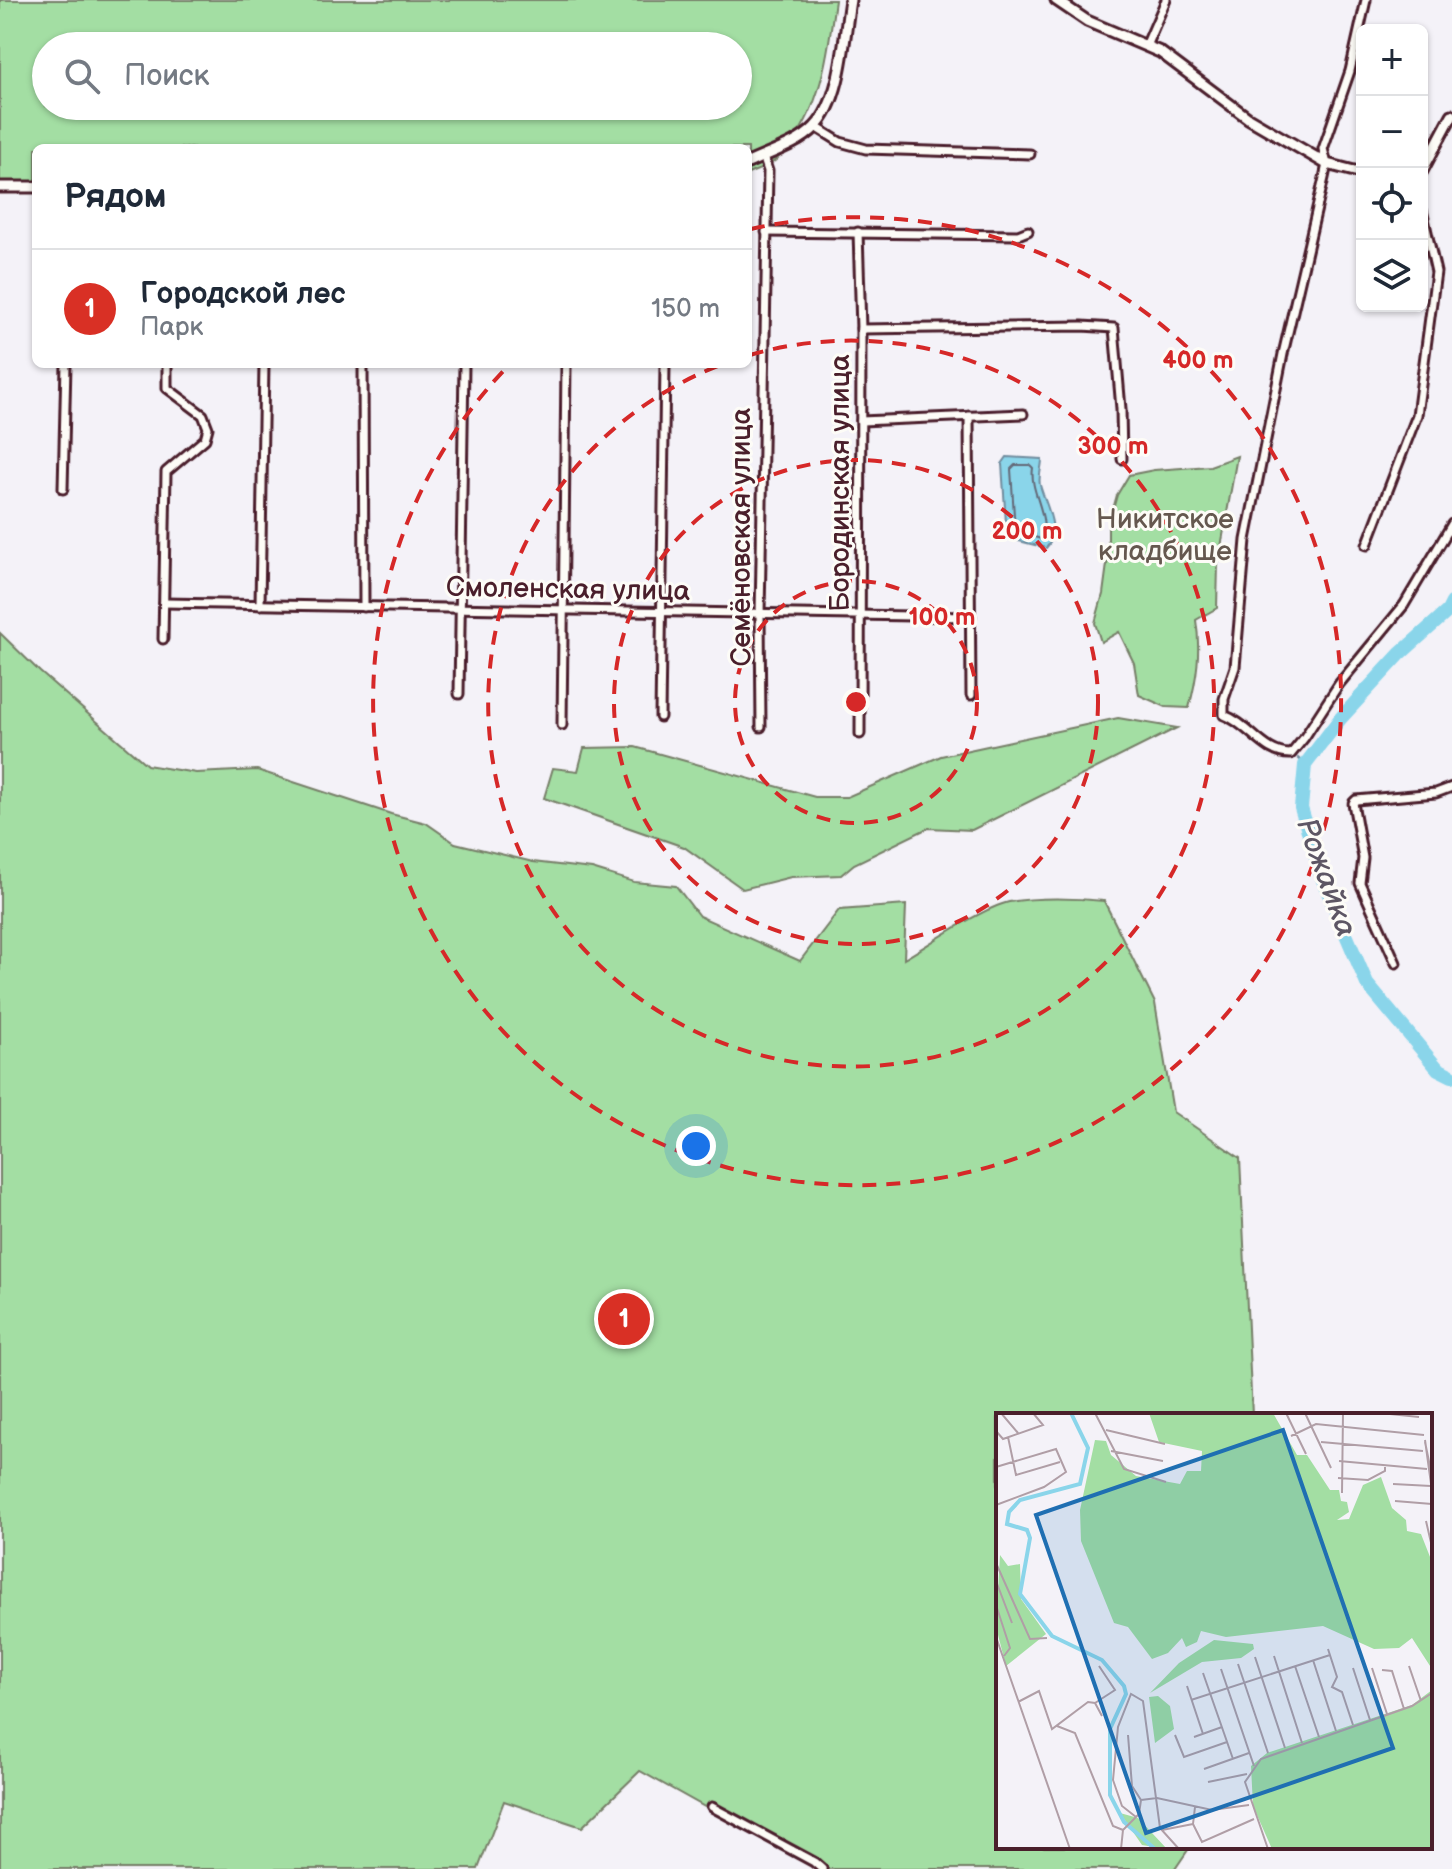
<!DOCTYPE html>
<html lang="ru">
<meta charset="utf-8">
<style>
body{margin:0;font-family:"Balsamiq Sans",sans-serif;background:#f6f6f7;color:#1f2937}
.controls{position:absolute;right:24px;top:24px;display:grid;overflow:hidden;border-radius:12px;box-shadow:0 2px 6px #0004}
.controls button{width:72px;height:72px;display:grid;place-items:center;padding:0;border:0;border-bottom:2px solid #e0e1e3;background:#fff;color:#1f2937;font:40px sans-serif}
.you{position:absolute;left:696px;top:1146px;width:28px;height:28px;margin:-20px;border:6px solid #fff;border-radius:50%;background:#1a73e8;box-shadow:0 0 0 12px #1a73e833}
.badge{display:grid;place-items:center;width:52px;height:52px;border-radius:50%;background:#d93025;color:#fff;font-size:26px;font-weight:700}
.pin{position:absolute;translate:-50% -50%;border:4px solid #fff;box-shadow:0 2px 8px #0006}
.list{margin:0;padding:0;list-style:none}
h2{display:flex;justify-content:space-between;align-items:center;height:104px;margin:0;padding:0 32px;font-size:34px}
h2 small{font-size:26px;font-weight:400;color:#747a83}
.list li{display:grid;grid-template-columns:52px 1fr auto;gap:24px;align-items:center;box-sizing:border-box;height:120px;padding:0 32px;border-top:2px solid #e0e1e3}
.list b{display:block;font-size:30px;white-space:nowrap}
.list p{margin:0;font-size:26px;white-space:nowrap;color:#747a83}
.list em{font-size:26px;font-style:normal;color:#747a83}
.icon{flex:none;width:44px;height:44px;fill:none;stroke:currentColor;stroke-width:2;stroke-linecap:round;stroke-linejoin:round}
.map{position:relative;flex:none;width:1452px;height:1869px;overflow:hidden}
.search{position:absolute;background:#fff;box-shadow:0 2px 6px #0004;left:32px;top:32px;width:720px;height:88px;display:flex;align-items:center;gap:20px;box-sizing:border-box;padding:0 28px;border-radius:44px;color:#747a83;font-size:30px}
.panel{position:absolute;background:#fff;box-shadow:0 2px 6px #0004;left:32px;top:144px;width:720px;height:224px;border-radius:12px}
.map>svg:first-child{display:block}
.green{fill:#a3dea3;stroke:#767e67;stroke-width:2;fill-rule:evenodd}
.water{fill:#8ad5ea;stroke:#708c9e;stroke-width:2}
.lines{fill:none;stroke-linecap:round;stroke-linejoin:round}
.shore{stroke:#646877;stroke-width:2}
.stream{stroke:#708c9e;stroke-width:2}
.river{stroke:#8ad5ea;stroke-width:14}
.minor-casing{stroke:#4a1f2b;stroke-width:13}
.tertiary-casing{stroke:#4a1f2b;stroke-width:15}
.minor{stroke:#fdfcf7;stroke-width:7}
.tertiary{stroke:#fdfcf7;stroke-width:9}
.ring{fill:none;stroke:#d62828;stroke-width:4;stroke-dasharray:14 10}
.labels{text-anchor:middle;stroke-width:6;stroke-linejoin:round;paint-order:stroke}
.street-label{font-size:28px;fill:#4a1f2b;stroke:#fdfcf7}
.park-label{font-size:28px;fill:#65584f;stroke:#fdfcf7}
.water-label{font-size:30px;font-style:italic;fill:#5d5664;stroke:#fdfcf7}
.inset-river{fill:none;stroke:#8ad5ea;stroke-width:4}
.inset-road{fill:none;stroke:#b09ea6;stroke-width:2}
.view{fill:#1f6fb2;fill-opacity:0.15;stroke:#1f6fb2;stroke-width:4}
.inset-edge{fill:none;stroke:#4a1f2b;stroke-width:4}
.centre{fill:#d62828;stroke:#fdfcf7;stroke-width:4}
.ring-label{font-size:24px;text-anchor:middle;font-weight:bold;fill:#d62828;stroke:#fdfcf7;stroke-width:6;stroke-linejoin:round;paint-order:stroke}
</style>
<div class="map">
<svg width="1452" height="1869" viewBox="0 0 1452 1869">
<rect width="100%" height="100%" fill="#f4f2f8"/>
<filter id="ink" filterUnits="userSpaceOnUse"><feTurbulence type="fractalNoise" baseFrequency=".0125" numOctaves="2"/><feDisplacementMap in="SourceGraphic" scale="16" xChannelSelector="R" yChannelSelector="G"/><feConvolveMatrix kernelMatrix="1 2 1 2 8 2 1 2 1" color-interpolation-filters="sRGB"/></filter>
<g filter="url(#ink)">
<g class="green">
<path d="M 0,0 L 835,0 C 827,57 821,119 776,160 C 768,167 757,170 748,174 L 748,148 L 36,148 L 36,192 L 0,191 ZM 46,46 L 738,46 L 738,106 L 46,106 Z"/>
<path d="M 1237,456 L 1218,564 L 1217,608 L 1196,620 C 1201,651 1197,678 1189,708 L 1166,707 L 1139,695 L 1134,663 L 1119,632 L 1101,642 L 1095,623 L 1103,594 L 1108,557 L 1108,527 L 1117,495 L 1129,475 L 1154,470 L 1210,466 Z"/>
<path d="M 0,633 L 40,672 L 147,765 L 196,773 L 257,770 L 391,814 L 426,823 L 455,843 L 533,862 L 592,869 L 634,882 L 676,886 L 699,916 L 800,961 L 839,910 L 906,905 L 904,959 C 930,944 982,908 1009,902 C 1037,897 1076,898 1104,901 L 1155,1003 L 1173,1112 L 1240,1158 L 1252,1415 L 998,1415 L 998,1847 L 1190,1847 L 1175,1869 L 816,1869 L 640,1771 L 582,1827 L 504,1801 L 478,1869 L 0,1869 Z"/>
<path d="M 1118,718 L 1177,728 L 972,830 L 928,828 L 854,864 L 841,875 L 791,877 L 743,889 L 684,847 L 544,798 L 553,768 L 578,771 L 584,748 L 635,747 L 815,797 L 847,797 L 941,756 Z"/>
</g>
<path class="water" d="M 1007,457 L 1042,459 C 1042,468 1038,476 1040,485 C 1045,504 1062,531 1046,548 L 1007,538 L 1002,464 Z"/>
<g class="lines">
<path class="shore" d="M 1015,465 L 1030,465 L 1033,468 C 1029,492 1051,517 1041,539 L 1015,531 L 1011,469 Z"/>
<path class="stream" d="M 1298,758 L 1305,765"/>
<path class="river" d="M 1452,603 L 1448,611 L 1400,654 L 1340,719 L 1305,765 L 1301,808 L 1323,880 L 1367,984 L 1438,1069 L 1452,1076"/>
<defs>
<g id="minor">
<path d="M 1366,0 L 1350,71 L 1323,149 L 1327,164 L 1324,178 L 1283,354 L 1246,540 L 1235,667 L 1224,699 L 1224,715 C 1249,724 1264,755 1291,754 L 1304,738 L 1339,684 L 1404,605 L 1452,524"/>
<path d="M 1146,46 L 1166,0"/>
<path d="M 816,127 L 840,142 L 866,149 L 1030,154"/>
<path d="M 766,232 L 1018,235 L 1028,231"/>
<path d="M 858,232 L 861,329 L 860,734"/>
<path d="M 861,329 L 1082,326 L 1114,328 L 1121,409 L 1122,459"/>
<path d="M 363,364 L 364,607"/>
<path d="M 969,416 L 971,695"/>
<path d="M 861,421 L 1023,414"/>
<path d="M 63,489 L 66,364"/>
<path d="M 1367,545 L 1417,415 L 1436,272 L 1422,210"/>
<path d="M 164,603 L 971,617"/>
<path d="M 260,605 L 264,364"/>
<path d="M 163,639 L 166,472 L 205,439 L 208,428 L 203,415 L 167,388 L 167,364"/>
<path d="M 459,694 L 464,364"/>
<path d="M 660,717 L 665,364"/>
<path d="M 562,725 L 566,364"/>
<path d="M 761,727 L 760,614 L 768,171 L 763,156"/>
<path d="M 1396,963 L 1360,883 L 1363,858 L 1353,803 L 1356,800 L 1436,793 L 1452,787"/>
<path d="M 712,1807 L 814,1862 L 822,1869"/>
</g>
<g id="tertiary">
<path d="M 1056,0 L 1087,21 L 1160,52 L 1248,118 L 1327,164 L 1362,173"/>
<path d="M 748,163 C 769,153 799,144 815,127 C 842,100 844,36 850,0"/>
<path d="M 1422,171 L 1452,115"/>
<path d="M 0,187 L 36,187"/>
</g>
</defs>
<use href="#minor" class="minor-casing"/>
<use href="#tertiary" class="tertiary-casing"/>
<use href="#minor" class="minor"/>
<use href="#tertiary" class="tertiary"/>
</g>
</g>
<g class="ring">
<circle cx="856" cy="702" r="121"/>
<circle cx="856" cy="702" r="242"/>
<path d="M750 355A363 363 0 1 1 723 364"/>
<path d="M751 229A484 484 0 1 1 508 366"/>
</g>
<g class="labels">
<g class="street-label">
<text transform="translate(839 483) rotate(-90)" y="10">Бородинская улица</text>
<text transform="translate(740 537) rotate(-90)" y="10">Семёновская улица</text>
<text transform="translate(568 588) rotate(1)" y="10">Смоленская улица</text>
</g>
<g class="park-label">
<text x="1165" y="528">Никитское<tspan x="1165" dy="32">кладбище</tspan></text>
</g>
<g class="water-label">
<text transform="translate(1327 877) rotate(70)" y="10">Рожайка</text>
</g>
</g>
<g transform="translate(996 1413)">
<rect width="436" height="436" fill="#f4f2f8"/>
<path d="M 153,0 L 277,0 L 301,42 L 311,42 L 334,77 L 343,77 L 345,88 L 351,89 L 353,99 L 341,107 L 353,106 L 367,72 L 385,64 L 396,95 L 410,107 L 411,118 L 425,121 L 436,149 L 436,256 L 416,225 L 403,235 L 378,236 L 327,213 L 230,224 L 205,218 L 201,229 L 190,234 L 186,225 L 172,240 L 156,246 L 132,214 L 118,210 L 85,128 L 84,97 L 99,27 L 110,28 L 115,42 L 140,63 L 184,71 L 191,58 L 205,58 L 206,38 L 163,29 ZM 4,142 L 12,153 L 24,151 L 25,186 L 50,221 L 10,253 L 0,214 ZM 218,227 L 257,231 L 258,236 L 245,245 L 206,249 L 154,280 L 183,250 ZM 436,277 L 436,436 L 276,436 L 257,393 L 255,353 L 271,340 L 416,292 ZM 162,283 L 174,293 L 178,316 L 159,330 L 153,284 ZM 124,400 L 142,405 L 171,436 L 146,432 Z" fill="#a3dea3"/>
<path class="inset-river" d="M 75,0 L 92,35 L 84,71 L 24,87 L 13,99 L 11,111 L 31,117 L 34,125 L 24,181 L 56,223 L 106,247 L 128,273 L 130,281 L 114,316 L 114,382 L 128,409 L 159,436"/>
<path class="inset-road" d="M 5,0 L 22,20M 99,0 L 128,56 L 170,69M 290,0 L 310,41M 309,0 L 335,55M 384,0 L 423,4M 110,17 L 169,31M 0,18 L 7,26 L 47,12 L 37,0M 295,23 L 320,11 L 428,22M 12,24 L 20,62 L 64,49M 429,27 L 436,78M 325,29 L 427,38M 429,29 L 436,63M 115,38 L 167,48M 343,48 L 431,56M 0,54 L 60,36 L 70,59 L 48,74 L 0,92M 342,65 L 372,67 L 389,58 L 389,52M 397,71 L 435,73M 346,80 L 347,0M 399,88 L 436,91M 430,108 L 436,134M 0,150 L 34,226 L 51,225M 0,168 L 16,210M 0,192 L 14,235 L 8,243M 0,224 L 74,436M 332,236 L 341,264 L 336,274 L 346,279 L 357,312M 278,243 L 306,330M 259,244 L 289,335M 317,247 L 340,318M 242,251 L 272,340M 299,253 L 323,324M 413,253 L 425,288M 357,255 L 374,307M 376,255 L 391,301M 225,256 L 258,353M 386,257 L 396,258 L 408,296M 207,260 L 237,346M 191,273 L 207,321M 195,287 L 334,242M 22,289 L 43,278 L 56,316 L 92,289 L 99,290 L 106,303M 99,290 L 119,277 L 103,253M 61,313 L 79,320 L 117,413 L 127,417M 179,322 L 188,344 L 231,329M 198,324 L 226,314M 208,356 L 253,340M 212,369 L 251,361M 145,387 L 161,385 L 216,397 L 253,392M 199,394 L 197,411 L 206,429 L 258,406M 140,404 L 126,393 L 117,367 L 122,314 L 135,281 L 147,288 L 164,415 L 183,436M 166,417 L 197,411M 125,436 L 127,417 L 143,401 L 145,387 L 136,373 L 132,322M 272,436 L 249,369 L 265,346 L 416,293 L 436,280"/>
<path class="view" d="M 287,17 L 397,335 L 150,420 L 40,102 Z"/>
<rect width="436" height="436" class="inset-edge"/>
</g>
<circle cx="856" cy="702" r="12" class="centre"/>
<g class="ring-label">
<text x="1198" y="368">400 m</text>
<text x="1113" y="454">300 m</text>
<text x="1027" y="539">200 m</text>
<text x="942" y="625">100 m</text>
</g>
</svg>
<div class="controls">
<button>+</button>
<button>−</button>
<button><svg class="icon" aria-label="locate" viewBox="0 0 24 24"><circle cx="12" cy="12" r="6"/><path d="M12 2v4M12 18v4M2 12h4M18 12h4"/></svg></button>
<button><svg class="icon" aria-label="layers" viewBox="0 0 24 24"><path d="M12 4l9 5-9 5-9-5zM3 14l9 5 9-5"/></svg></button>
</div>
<div class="you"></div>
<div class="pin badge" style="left:624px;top:1319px">1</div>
<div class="search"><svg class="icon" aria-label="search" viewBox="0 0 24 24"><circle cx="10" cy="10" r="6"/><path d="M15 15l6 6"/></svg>Поиск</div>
<section class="panel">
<h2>Рядом<small></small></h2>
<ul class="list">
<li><span class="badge">1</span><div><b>Городской лес</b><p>Парк</p></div><em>150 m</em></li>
</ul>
</section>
</div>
